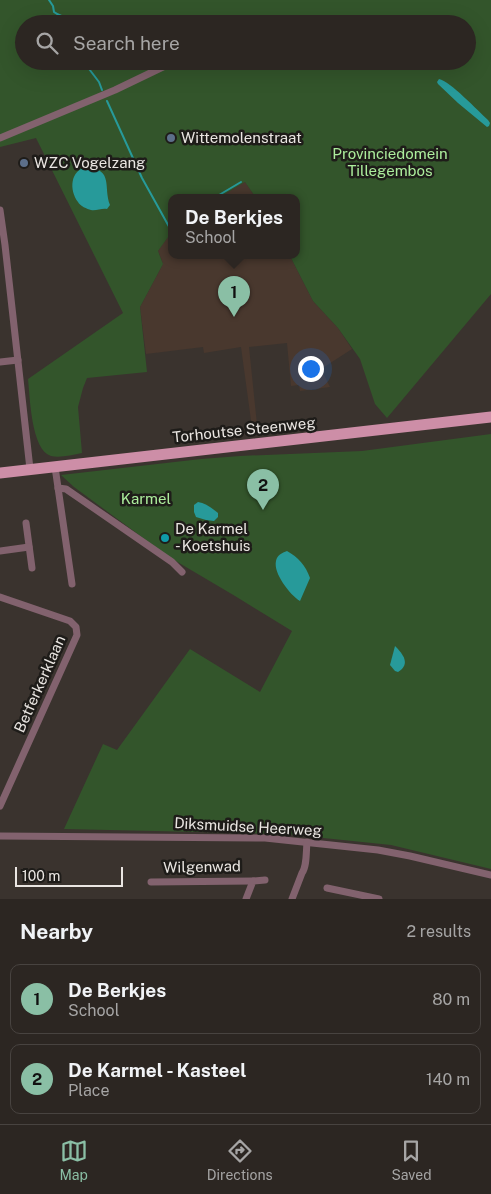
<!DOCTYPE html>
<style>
body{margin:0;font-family:"Public Sans",sans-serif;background:#342e2a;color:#f1f3f6}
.scale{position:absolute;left:15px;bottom:12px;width:108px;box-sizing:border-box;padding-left:5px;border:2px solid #eae6e2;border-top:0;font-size:14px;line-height:18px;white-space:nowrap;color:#eae6e2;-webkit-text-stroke:4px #1e1c19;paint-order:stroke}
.you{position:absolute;left:310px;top:368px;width:18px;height:18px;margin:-12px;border:4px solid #fff;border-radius:50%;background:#1a73e8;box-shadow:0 0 0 8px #1a73e833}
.badge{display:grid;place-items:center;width:32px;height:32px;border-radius:50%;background:#8abfa5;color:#111;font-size:16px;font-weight:700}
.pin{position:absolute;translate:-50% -41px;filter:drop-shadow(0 1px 2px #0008)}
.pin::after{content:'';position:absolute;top:26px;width:18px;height:15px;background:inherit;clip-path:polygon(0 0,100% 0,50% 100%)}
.popup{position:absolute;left:168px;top:194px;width:132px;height:65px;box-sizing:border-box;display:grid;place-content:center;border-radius:10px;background:#2c2622;filter:drop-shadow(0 1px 4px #0005);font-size:16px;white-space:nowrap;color:#a6a5a5}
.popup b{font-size:19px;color:#f1f3f6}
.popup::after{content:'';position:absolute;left:50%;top:100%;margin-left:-10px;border:10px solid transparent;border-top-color:#2c2622}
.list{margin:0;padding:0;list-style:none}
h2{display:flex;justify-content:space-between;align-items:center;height:65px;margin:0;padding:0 20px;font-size:21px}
h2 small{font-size:16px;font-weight:400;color:#a6a5a5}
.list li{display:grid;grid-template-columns:32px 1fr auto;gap:15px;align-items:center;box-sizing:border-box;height:70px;margin:0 10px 10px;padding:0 10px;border:1px solid #484340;border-radius:10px}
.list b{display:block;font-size:19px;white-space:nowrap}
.list p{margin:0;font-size:16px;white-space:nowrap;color:#a6a5a5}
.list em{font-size:16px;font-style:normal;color:#a6a5a5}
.icon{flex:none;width:28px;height:28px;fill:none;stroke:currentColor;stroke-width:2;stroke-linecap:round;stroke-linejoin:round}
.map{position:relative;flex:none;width:491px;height:899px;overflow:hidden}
.search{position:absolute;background:#2c2622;box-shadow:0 5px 20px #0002;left:15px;right:15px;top:15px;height:55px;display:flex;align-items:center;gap:12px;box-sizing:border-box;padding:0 18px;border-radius:28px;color:#a6a5a5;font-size:19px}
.sheet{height:225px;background:#2c2622}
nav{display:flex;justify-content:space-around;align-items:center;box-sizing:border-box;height:70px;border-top:1px solid #484340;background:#2c2622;font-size:14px;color:#a6a5a5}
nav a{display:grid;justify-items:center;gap:2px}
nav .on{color:#8abfa5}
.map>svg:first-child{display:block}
.education{fill:#49382e}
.green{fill:#33552b;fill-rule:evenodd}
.water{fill:#279a9a}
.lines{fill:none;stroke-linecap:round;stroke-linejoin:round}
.stream{stroke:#279a9a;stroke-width:2}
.street{stroke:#82626e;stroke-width:7}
.primary{stroke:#cd8ea7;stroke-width:11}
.service-dot{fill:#5c6f8a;stroke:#1e1c19;stroke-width:2}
.culture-dot{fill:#0f9aa8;stroke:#1e1c19;stroke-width:2}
.labels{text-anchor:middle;stroke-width:5;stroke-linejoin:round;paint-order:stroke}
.poi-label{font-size:15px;fill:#eae6e2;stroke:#1e1c19;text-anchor:start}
.park-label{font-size:15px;fill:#aced9c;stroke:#1e1c19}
.street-label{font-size:15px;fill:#eae6e2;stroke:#1e1c19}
</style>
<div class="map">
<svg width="491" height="899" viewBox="0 0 491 899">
<rect width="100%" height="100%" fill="#3a332e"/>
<g class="education">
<path d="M 245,182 L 256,198 L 218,198 Z"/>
<path d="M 171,232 L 172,256 L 290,256 L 313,301 L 338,328 L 352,349 L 321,369 L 330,387 L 300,391 L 299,385 L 291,386 L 287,343 L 249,347 L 258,434 L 253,435 L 241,347 L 204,353 L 203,347 L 146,354 L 140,307 L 163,264 L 158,251 Z"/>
</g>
<g class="green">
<path d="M 0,0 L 491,0 L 491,294 L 387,418 L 375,404 L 360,359 L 338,328 L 313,301 L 290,256 L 296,256 L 296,198 L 256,198 L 245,182 L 218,198 L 172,198 L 171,233 L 158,251 L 163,264 L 140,307 L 147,372 L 87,378 L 83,388 L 78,407 L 82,453 C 72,455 60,458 51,456 C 31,450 30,397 28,379 L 123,313 L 36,138 L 0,147 ZM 24,24 L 467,24 L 467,61 L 24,61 Z"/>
<path d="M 491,434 L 491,869 L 391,845 L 285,834 L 64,829 L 103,744 L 117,750 L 190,649 L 260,692 L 292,631 L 235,596 L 169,557 L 74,487 L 61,475 L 201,459 L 240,456 L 362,451 Z"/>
</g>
<g class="water">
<path d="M 439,79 C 450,81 478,111 488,120 L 490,123 L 489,126 L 487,127 L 458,103 L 438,84 L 437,82 Z"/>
<path d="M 87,167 C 114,170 103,187 110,205 L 107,209 C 102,208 96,211 91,210 C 87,209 80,206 78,202 C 69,190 70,170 87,167 Z"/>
<path d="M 198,502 C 205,503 212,508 218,513 L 218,517 L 214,521 L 206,520 L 196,517 L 194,512 L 194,505 Z"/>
<path d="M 287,551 C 298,557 306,566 310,578 L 300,601 C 290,595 273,573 276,561 C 277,555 282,553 287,551 Z"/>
<path d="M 395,646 C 403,654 411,664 398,672 L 395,671 L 390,665 Z"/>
</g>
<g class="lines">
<g class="stream">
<path d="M 49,0 L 53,6 L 54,12 C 60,17 69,16 71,24"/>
<path d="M 83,61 L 99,82 L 102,90"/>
<path d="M 107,101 L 142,178 L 172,232"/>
<path d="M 214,198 L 241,182"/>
</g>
<g class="street">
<path d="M 0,138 L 115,90 L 167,65"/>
<path d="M 0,210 L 5,245 L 30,469"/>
<path d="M 0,362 L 18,360"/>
<path d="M 55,467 L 72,584"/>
<path d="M 58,488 L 66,489 L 172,562 L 182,572"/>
<path d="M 26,523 L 32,568"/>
<path d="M 0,551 L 29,547"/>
<path d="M 0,597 L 70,621 L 76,627 L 77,635 L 0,806"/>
<path d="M 0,836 L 265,838 L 378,850 L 410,856 L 491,875"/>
<path d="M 151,882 L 253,881"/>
<path d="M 327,888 L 379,899"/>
<path d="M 246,899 L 253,881 L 265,880"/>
<path d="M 292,899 L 302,873 C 307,866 306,852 307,842"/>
</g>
<path class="primary" d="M 0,473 L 491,417"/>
</g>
<g class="service-dot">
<circle cx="171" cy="138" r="5"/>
<circle cx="24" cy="163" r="5"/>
</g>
<circle class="culture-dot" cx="165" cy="538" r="5"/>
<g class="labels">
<g class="poi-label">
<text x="181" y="143">Wittemolenstraat</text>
<text x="34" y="168">WZC Vogelzang</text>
<text x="175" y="534">De Karmel<tspan x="175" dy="17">- Koetshuis</tspan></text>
</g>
<g class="park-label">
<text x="390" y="159">Provinciedomein<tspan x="390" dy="17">Tillegembos</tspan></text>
<text x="146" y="504">Karmel</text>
</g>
<g class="street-label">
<text transform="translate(244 430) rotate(-6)" y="5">Torhoutse Steenweg</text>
<text transform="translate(40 684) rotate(-66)" y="5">Betferkerklaan</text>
<text transform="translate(248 827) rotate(3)" y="5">Diksmuidse Heerweg</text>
<text transform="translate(202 867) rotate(-1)" y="5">Wilgenwad</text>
</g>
</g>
</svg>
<div class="scale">100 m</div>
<div class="you"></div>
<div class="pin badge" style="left:234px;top:317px">1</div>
<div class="popup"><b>De Berkjes</b>School</div>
<div class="pin badge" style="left:263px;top:510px">2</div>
<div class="search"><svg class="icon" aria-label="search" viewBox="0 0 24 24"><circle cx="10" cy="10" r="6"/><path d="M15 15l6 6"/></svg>Search here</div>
</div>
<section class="sheet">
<h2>Nearby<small>2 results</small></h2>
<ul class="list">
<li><span class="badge">1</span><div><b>De Berkjes</b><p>School</p></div><em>80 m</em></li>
<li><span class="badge">2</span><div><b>De Karmel - Kasteel</b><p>Place</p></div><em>140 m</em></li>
</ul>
</section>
<nav>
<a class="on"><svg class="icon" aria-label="map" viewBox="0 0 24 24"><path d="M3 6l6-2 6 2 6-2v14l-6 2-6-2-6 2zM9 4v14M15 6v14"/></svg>Map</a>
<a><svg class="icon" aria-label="directions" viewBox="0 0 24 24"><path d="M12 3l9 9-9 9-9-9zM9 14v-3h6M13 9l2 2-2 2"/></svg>Directions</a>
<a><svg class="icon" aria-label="saved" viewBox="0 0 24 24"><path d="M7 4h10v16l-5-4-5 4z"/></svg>Saved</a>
</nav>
